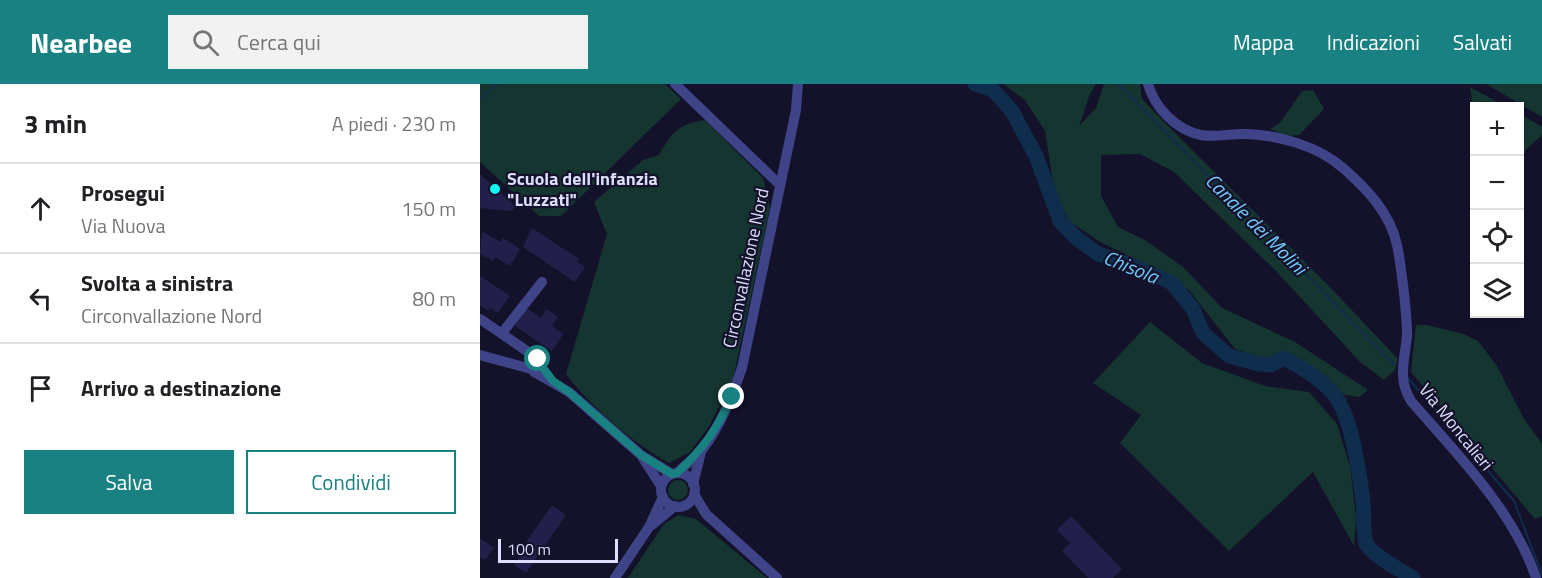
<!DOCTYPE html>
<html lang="it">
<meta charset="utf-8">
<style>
body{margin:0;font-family:"Titillium Web",sans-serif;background:#f2f2f2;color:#202124}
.controls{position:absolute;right:18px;top:18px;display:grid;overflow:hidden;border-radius:0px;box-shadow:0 2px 4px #0004}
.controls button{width:54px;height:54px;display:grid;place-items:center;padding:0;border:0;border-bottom:2px solid #e0e0e0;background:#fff;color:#202124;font:30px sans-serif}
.scale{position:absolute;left:18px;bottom:15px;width:120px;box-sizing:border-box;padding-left:6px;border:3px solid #ddddfe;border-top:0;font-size:16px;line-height:21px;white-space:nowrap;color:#ddddfe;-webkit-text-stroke:4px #14122b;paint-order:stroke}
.stop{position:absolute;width:18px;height:18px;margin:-14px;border:4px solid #198182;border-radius:50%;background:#fff}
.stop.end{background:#198182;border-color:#fff;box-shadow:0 2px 6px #0008}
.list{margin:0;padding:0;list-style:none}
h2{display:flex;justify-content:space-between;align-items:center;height:78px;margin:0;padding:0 24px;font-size:26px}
h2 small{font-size:20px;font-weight:400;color:#757577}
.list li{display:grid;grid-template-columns:39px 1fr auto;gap:18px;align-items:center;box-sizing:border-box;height:90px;padding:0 24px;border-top:2px solid #e0e0e0}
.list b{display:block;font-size:22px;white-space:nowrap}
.list p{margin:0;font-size:20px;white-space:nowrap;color:#757577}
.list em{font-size:20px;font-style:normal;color:#757577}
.actions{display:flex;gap:12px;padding:18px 24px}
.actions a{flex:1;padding:14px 0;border:2px solid #198182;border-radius:0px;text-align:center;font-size:21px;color:#198182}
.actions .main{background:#198182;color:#fff}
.icon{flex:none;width:33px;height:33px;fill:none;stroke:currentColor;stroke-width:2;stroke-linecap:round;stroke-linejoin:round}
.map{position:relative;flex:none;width:1062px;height:494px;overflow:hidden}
header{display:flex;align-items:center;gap:36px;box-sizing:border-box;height:84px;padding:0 30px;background:#198182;color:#fff}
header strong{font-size:28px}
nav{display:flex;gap:33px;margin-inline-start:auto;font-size:21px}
.search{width:420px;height:54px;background:#f2f2f2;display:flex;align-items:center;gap:15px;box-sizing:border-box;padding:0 21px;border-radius:0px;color:#757577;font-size:22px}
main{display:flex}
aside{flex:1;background:#fff}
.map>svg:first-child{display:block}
.green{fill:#153530}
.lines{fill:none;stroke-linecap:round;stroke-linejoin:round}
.stream{stroke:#0f2d4d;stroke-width:2}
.river{stroke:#0f2d4d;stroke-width:15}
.building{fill:#231f4b}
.minor{stroke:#3f4488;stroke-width:10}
.route{stroke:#198182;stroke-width:8}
.poi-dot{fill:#10f7f4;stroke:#14122b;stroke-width:2}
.labels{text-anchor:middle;stroke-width:4.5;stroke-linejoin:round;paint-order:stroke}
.poi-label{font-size:18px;font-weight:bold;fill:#ddddfe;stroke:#14122b;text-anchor:start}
.street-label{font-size:18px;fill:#ddddfe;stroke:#14122b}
.water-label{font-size:20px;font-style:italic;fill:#6fc9fa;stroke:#14122b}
</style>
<header>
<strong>Nearbee</strong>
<div class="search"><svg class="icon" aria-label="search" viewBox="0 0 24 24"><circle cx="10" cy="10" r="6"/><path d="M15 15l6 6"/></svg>Cerca qui</div>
<nav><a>Mappa</a><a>Indicazioni</a><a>Salvati</a></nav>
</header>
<main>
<aside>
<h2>3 min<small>A piedi · 230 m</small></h2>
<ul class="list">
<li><svg class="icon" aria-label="ahead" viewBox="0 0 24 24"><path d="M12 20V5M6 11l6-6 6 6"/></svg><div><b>Prosegui</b><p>Via Nuova</p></div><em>150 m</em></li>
<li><svg class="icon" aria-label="left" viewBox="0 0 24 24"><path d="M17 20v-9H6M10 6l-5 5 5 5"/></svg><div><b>Svolta a sinistra</b><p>Circonvallazione Nord</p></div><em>80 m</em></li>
<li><svg class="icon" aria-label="arrive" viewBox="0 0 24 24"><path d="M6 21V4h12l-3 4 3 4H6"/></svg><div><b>Arrivo a destinazione</b></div></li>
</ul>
<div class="actions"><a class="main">Salva</a><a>Condividi</a></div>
</aside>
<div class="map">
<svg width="1062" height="494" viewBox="0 0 1062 494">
<rect width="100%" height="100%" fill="#14122b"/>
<g class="green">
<path d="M 0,0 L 185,0 L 201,15 L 81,132 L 59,132 L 0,78 Z"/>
<path d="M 523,0 L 616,0 L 610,10 L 599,42 L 616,24 L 624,0 L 660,0 L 662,15 L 684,38 L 848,201 L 918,275 L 915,286 L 904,296 L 880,278 L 796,187 L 694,88 L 660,70 L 621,71 L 621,112 L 638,143 L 665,156 L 703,183 L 742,224 L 815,258 L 888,306 L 879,313 L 865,311 L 820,276 L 804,270 L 788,276 L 755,265 L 709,206 L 669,181 L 622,159 L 589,137 L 574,104 L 565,47 L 545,16 Z"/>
<path d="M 1006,0 L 1062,0 L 1062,33 Z"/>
<path d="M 990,3 L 1025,22 L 994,22 L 994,27 Z"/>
<path d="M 833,6 L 844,25 L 819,51 L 806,52 L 790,45 L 800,39 L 822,7 Z"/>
<path d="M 1040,30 L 1062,43 L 1062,51 L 1040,71 Z"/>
<path d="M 225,36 L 283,94 L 290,124 L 253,295 L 229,342 L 210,368 L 189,379 C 153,359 111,323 86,290 L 127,150 L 114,118 L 163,76 L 179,71 C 192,48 198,40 225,36 Z"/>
<path d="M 670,238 L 722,279 L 785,302 L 829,308 L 857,340 L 870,383 L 876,433 L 874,462 L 833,388 L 749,467 L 640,359 L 661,331 L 613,299 Z"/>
<path d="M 936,241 L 947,241 L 983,250 L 998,257 L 1017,282 L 1044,335 L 1062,360 L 1062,432 L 1055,435 L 931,288 Z"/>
<circle cx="198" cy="406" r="10"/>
<path d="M 198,431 L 216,435 L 287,494 L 148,494 L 184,440 Z"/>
</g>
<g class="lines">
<g class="stream">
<path d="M 638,0 L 915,281"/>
<path d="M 0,16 L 17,0"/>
<path d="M 927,293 L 1034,417 L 1062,491"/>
</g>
<path class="river" d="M 495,0 L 513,6 L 532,27 L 556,72 L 580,137 L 595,153 L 618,170 L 652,181 L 692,199 L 713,225 L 723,249 L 749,272 L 779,280 L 791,281 L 803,274 C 820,282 839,294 852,308 C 872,330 879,388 883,417 C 884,427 883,451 886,459 C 892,472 921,486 933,494"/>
</g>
<g class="building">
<path d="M 0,90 L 35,122 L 32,127 L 0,124 Z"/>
<path d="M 52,144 L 99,175 L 97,178 L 105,183 L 95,198 L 43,163 Z"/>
<path d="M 2,147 L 20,158 L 23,154 L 40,165 L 30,182 L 15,173 L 13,177 L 0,170 Z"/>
<path d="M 0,192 L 30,212 L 18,229 L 10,224 L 8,227 L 0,221 Z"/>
<path d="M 46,224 L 61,234 L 66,225 L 78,233 L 72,242 L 83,250 L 72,267 L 35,242 Z"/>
<path d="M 72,421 L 86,431 L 46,489 L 34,481 L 49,460 L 46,458 Z"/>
<path d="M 591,432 L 642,485 L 633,494 L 608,494 L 582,467 L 590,459 L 577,446 Z"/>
<path d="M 0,454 L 14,464 L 5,476 L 0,473 Z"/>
</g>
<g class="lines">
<g class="minor">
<path d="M 195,0 L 300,101"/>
<path d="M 668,0 C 675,24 696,46 721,51 C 736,54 752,49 766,50 C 799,51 838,62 863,84 C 887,105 910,129 917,161 C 920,174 921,188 923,201 C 925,218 927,234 927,251 C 925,276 917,294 931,317 C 976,369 1034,427 1056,494"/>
<path d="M 0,235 L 60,276"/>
<path d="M 22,249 L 62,198"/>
<path d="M 0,271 L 51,285"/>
<path d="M 54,288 L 89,308 L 161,371 L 192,390"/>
<path d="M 163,374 L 181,402"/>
<path d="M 197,389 C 205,381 215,374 222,366 C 241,342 252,312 262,284 L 316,26 L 318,0"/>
<circle cx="198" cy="406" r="17"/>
<path d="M 213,400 L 221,368"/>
<path d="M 214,410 L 226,430 L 297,494"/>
<path d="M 172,441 L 195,422"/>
<path d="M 135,494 L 169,443 L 183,413"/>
</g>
</g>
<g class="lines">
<path class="route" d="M 58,275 L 63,279 L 63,284 L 73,297 L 89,308 L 161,371 L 192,390 L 197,389 C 225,363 235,347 252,313"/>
</g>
<circle class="poi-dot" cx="15" cy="105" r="6"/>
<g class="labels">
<g class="poi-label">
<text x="27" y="101">Scuola dell'infanzia<tspan x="27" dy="21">"Luzzati"</tspan></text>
</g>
<g class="street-label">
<text transform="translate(266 184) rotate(-78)" y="6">Circonvallazione Nord</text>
<text transform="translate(976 343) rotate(51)" y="6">Via Moncalieri</text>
</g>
<g class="water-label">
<text transform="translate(776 140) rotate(45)" y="7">Canale dei Molini</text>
<text transform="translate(651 183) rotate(22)" y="7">Chisola</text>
</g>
</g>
</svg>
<div class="controls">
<button>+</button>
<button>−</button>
<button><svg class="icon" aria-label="locate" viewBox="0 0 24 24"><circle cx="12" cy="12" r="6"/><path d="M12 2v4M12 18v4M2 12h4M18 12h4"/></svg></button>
<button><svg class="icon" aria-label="layers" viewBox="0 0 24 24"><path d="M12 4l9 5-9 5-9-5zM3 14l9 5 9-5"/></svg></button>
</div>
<div class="scale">100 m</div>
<div class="stop" style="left:58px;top:275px"></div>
<div class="stop end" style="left:252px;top:313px"></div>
</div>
</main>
